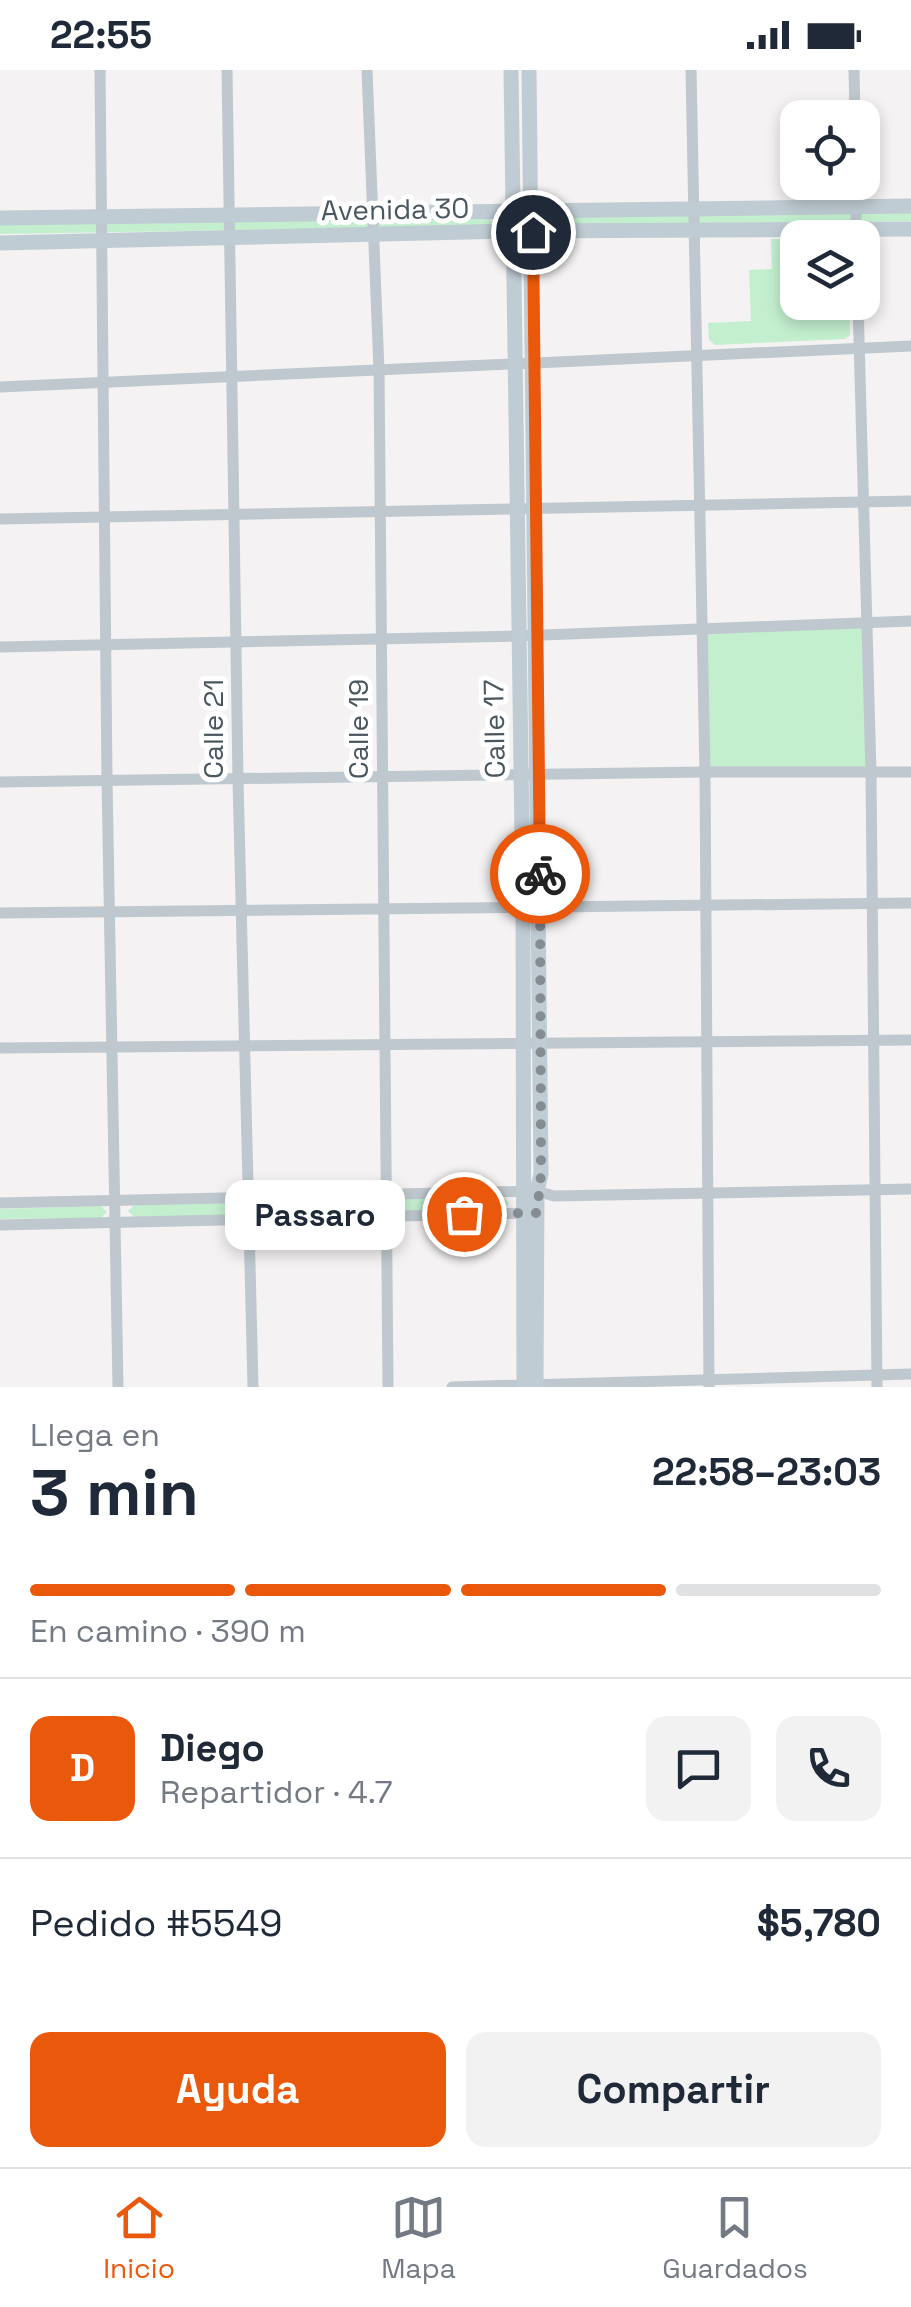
<!DOCTYPE html>
<html lang="es">
<head>
<meta charset="utf-8">
<style>
	:root { --surface:#fff; --page:#f2f2f3; --text:#1f2937; --muted:#747a83; --line:#e0e1e3; --accent:#ea580c }
	body { margin:0; font-family:"Space Grotesk",sans-serif; background:var(--page); color:var(--text); height:100vh; display:flex; flex-direction:column; font-size:38px; white-space:nowrap }
	* { box-sizing:border-box; margin:0 }
	p { font-size:32px; color:var(--muted) }
	.icon { flex:none; width:55px; height:55px; fill:none; stroke:currentColor; stroke-width:2; stroke-linecap:round; stroke-linejoin:round }
	.map { position:relative; height:1317px; overflow:hidden }
	.sheet { display:flex; flex-direction:column; background:var(--surface); flex:1 }
	.sheet>* { flex:none }
	.fabs { position:absolute; left:780px; top:30px; display:grid; gap:20px }
	.fabs a { display:grid; place-items:center; width:100px; height:100px; border-radius:20px; background:var(--surface); box-shadow:0 5px 15px #0003; font-size:50px }
	.pin { position:absolute; display:grid; place-items:center; width:85px; height:85px; color:#fff; margin:-42px; border:5px solid #fff; border-radius:50%; box-shadow:0 2px 10px #0007 }
	.courier { position:absolute; display:grid; place-items:center; width:100px; height:100px; margin:-50px; border:8px solid #ea580c; border-radius:50%; background:#fff; color:#222; box-shadow:0 2px 12px #0007 }
	.bubble { position:absolute; height:70px; border-radius:20px; background:var(--surface); box-shadow:0 5px 15px #0003; font-size:32px; font-weight:700; line-height:70px; text-align:center }
	.summary em { font-style:normal; font-weight:700 }
	.summary div { display:flex; flex-direction:column-reverse }
	.summary { display:flex; align-items:center; justify-content:space-between; height:170px; padding:0 30px }
	h1 { font-size:65px; font-weight:700; line-height:75px }
	.bar { display:grid; grid-template-columns:repeat(4,1fr); gap:15px 10px; align-content:center; height:120px; padding:0 30px }
	.bar i { height:12px; border-radius:8px; background:var(--line) }
	.bar .current { background:var(--accent) }
	.bar p { grid-column:span 4 }
	.line { display:flex; align-items:center; gap:25px; padding:0 30px; border-top:2px solid var(--line) }
	.line div { flex:1 }
	.round { display:grid; place-items:center; flex:none; width:105px; height:105px; border-radius:20px; background:var(--page) }
	.primary-button { display:flex; gap:20px; margin-top:auto; padding:20px 30px }
	.primary-button a { flex:1; height:115px; border-radius:20px; background:var(--accent); color:#fff; font-size:40px; font-weight:700; line-height:115px; text-align:center }
	.primary-button a+a { background:var(--page); color:var(--text) }
	.status { display:flex; justify-content:space-between; align-items:center; height:70px; padding:0 50px; background:var(--surface); direction:ltr }
	.status svg { height:28px; fill:currentColor }
	.menu { display:flex; justify-content:space-around; align-items:center; height:140px; border-top:2px solid var(--line); background:var(--surface); font-size:28px; color:var(--muted) }
	.menu a { display:grid; justify-items:center; gap:5px }
	.menu .current { color:var(--accent) }
	.map>svg:first-child { display:block }
	.green { fill:#c3efcf }
	.lines { fill:none; stroke-linecap:round; stroke-linejoin:round }
	.street { stroke:#bec8ce; stroke-width:11 }
	.secondary { stroke:#c0ccd4; stroke-width:15 }
	.done { stroke:#868d92; stroke-width:10; stroke-dasharray:0 18 }
	.route { stroke:#ea580c; stroke-width:12 }
	.labels { text-anchor:middle; dominant-baseline:central; stroke-width:10; stroke-linejoin:round; paint-order:stroke }
	.street-label { font-size:28px; fill:#4a575f; stroke:#fff }
</style>
</head>
<body>
<div class="status"><b>22:55</b><svg viewBox="0 0 49 12"><path d="M0 12V9h3v3zM5 12V6h3v6zM10 12V3h3v9zM15 12V0h3v12zM26 1h20v11H26zM47 4h2v5h-2z"/></svg></div>
<div class="map">
<svg width="911" height="1317" viewBox="0 0 911 1317">
	<rect width="100%" height="100%" fill="#f4f2f2"/>
	<!-- green -->
	<g class="green">
		<polygon points="911,137 911,151 539,158 539,144"/>
		<polygon points="490,147 491,156 0,164 0,154"/>
		<polygon points="771,169 797,169 798,232 849,233 850,265 845,269 715,275 709,270 708,253 751,251 749,200 772,199"/>
		<polygon points="866,552 871,703 705,702 701,557"/>
		<polygon points="503,1127 509,1133 503,1139 405,1141 399,1135 405,1129"/>
		<polygon points="370,1130 376,1136 370,1142 267,1144 262,1138 267,1132"/>
		<polygon points="233,1133 239,1139 233,1145 134,1147 128,1141 134,1135"/>
		<polygon points="101,1136 107,1142 101,1148 0,1149 0,1139"/>
	</g>
	<g class="lines">
		<!-- street -->
		<g class="street">
			<polyline points="100,0 107,710 118,1317"/>
			<polyline points="227,0 238,709 253,1317"/>
			<polyline points="367,0 379,300 388,1317"/>
			<polyline points="691,0 705,702 709,1317"/>
			<polyline points="854,0 855,48"/>
			<polyline points="856,112 856,168"/>
			<polyline points="858,232 871,703 877,1317"/>
			<polyline points="0,317 911,276"/>
			<polyline points="0,449 911,431"/>
			<polyline points="0,577 517,566 911,551"/>
			<polyline points="0,712 705,702 911,702"/>
			<polyline points="0,843 911,833"/>
			<polyline points="0,978 911,970"/>
			<polyline points="0,1133 537,1121 554,1126 911,1119"/>
			<polyline points="0,1155 531,1143"/>
			<polyline points="452,1317 911,1304"/>
		</g>
		<!-- secondary -->
		<g class="secondary">
			<polyline points="511,0 523,835 524,1317"/>
			<polyline points="529,0 541,1104 537,1121 536,1317"/>
			<polyline points="0,148 911,136"/>
			<polyline points="0,173 512,161 911,159"/>
		</g>
	</g>
	<g class="lines">
		<!-- done -->
		<polyline class="done" points="464,1144 537,1143 541,1104 540,804"/>
		<!-- route -->
		<polyline class="route" points="533,162 540,804"/>
	</g>
	<g class="labels">
		<!-- street labels -->
		<g class="street-label">
			<text transform="translate(395 139) rotate(-1)">Avenida 30</text>
			<text transform="translate(213 659) rotate(-90)">Calle 21</text>
			<text transform="translate(358 659) rotate(-90)">Calle 19</text>
			<text transform="translate(494 659) rotate(-91)">Calle 17</text>
		</g>
	</g>
</svg>
<div class="fabs">
<a><svg class="icon" aria-label="locate" viewBox="0 0 24 24"><circle cx="12" cy="12" r="6"/><path d="M12 2v4M12 18v4M2 12h4M18 12h4"/></svg></a>
<a><svg class="icon" aria-label="layers" viewBox="0 0 24 24"><path d="M12 4l9 5-9 5-9-5zM3 14l9 5 9-5"/></svg></a>
</div>
<div class="pin" style="left:464px;top:1144px;background:#ea580c"><svg class="icon" aria-label="bag" viewBox="0 0 24 24"><path d="M5 8h14l-1 12H6zM9 8a3 3 0 0 1 6 0"/></svg></div>
<div class="pin" style="left:533px;top:162px;background:#1f2937"><svg class="icon" aria-label="home" viewBox="0 0 24 24"><path d="M3 11l9-7 9 7M6 9v11h12V9"/></svg></div>
<div class="courier" style="left:540px;top:804px"><svg class="icon" aria-label="bike" viewBox="0 0 24 24"><circle cx="6" cy="16" r="4"/><circle cx="18" cy="16" r="4"/><path d="M6 16l4-8h5l3 8M10 8l3 8H6M13 5h3"/></svg></div>
<div class="bubble" style="left:225px;top:1110px;width:180px">Passaro</div>
</div>
<section class="sheet">
<div class="summary"><div><h1>3 min</h1><p>Llega en</p></div><em>22:58–23:03</em></div>
<div class="bar"><i class="current"></i><i class="current"></i><i class="current"></i><i></i><p>En camino · 390 m</p></div>
<div class="line" style="height:180px"><b class="round" style="background:var(--accent);color:#fff">D</b><div><b>Diego</b><p>Repartidor · 4.7</p></div><a class="round"><svg class="icon" aria-label="chat" viewBox="0 0 24 24"><path d="M4 5h16v11H9l-5 4z"/></svg></a><a class="round"><svg class="icon" aria-label="phone" viewBox="0 0 24 24"><path d="M5 4h4l2 5-3 2q2 4 5 5l2-3 5 2v4C11 20 4 13 5 4z"/></svg></a></div>
<div class="line" style="height:130px"><div>Pedido #5549</div><b>$5,780</b></div>
<div class="primary-button"><a>Ayuda</a><a>Compartir</a></div>
</section>
<nav class="menu">
<a class="current"><svg class="icon" aria-label="home" viewBox="0 0 24 24"><path d="M3 11l9-7 9 7M6 9v11h12V9"/></svg>Inicio</a>
<a><svg class="icon" aria-label="map" viewBox="0 0 24 24"><path d="M3 6l6-2 6 2 6-2v14l-6 2-6-2-6 2zM9 4v14M15 6v14"/></svg>Mapa</a>
<a><svg class="icon" aria-label="saved" viewBox="0 0 24 24"><path d="M7 4h10v16l-5-4-5 4z"/></svg>Guardados</a>
</nav>
</body>
</html>
